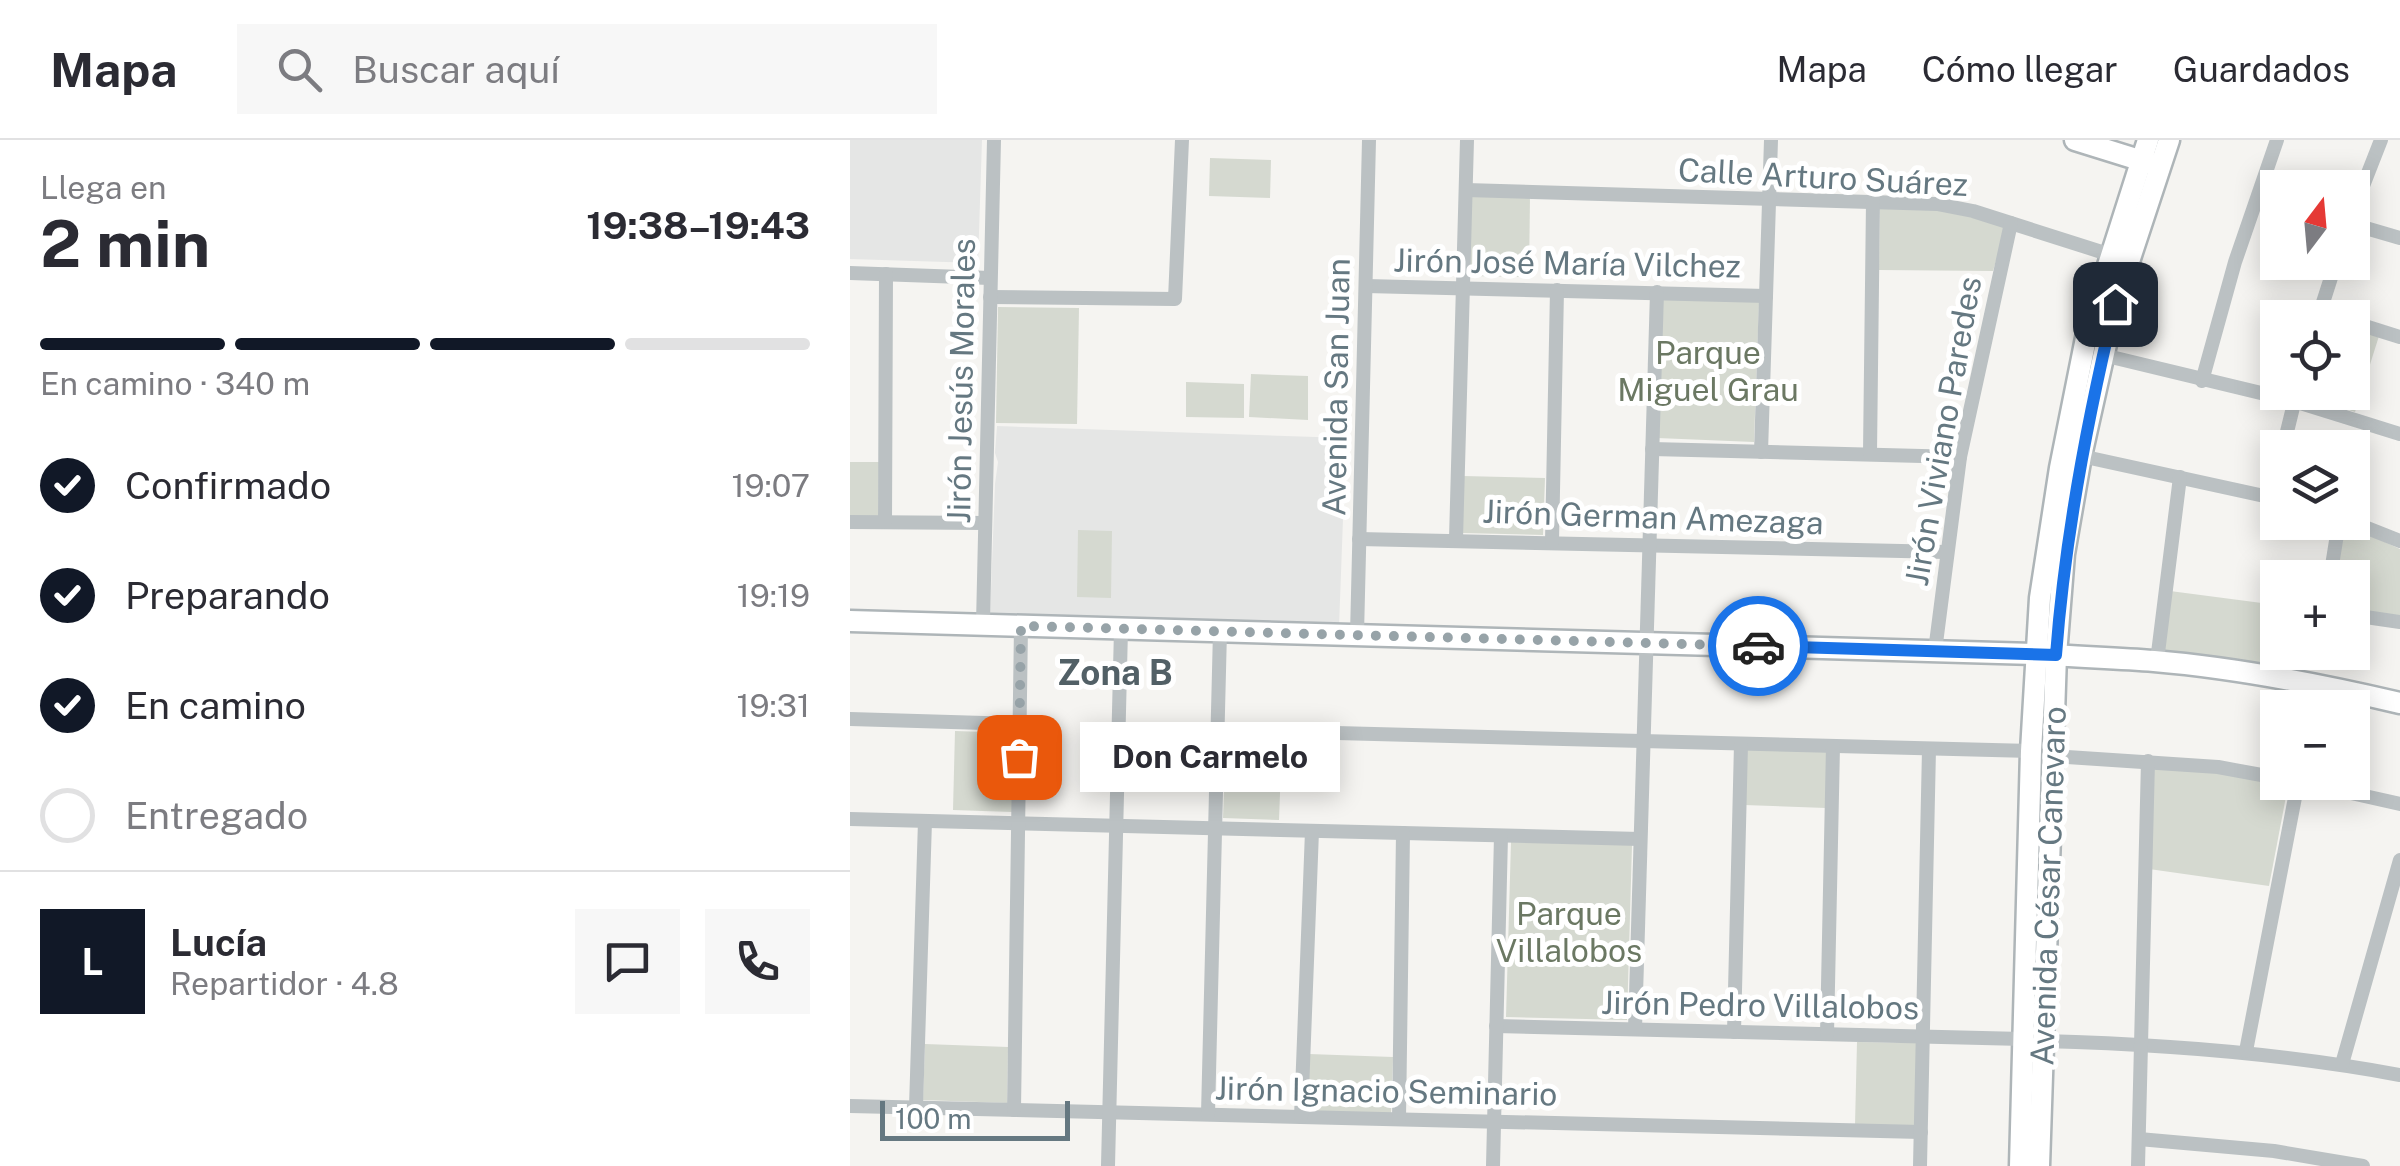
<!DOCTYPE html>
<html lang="es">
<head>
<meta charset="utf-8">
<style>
	:root { --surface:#fff; --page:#f7f7f7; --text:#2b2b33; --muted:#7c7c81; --line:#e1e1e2; --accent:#111827 }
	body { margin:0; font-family:"Public Sans",sans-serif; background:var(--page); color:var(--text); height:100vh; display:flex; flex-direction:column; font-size:38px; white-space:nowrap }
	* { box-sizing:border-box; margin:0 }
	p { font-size:32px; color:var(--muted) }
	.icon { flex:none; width:55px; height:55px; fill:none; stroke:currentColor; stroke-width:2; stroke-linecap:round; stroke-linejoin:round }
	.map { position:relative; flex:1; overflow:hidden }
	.details { display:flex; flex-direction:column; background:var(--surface); width:850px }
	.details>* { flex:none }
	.needle { width:65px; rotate:16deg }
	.buttons { position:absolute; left:1410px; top:30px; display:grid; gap:20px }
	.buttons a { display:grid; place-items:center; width:110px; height:110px; border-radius:0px; background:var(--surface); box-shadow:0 5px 25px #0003; font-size:50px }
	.scale { position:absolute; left:30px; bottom:25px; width:190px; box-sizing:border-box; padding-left:10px; border:5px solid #657881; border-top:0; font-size:28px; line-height:35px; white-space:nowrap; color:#657881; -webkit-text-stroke:8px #fff; paint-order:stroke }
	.pin { position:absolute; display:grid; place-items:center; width:85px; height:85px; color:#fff; margin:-42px; border-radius:20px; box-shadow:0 5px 15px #0006 }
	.courier { position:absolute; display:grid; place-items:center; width:100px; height:100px; margin:-50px; border:8px solid #1a73e8; border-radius:50%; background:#fff; color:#222; box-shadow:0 2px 12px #0007 }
	.bubble { position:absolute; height:70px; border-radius:0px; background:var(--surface); box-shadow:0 5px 25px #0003; font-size:32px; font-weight:700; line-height:70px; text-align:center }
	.summary em { font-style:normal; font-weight:700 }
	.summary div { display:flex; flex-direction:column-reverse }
	.summary { display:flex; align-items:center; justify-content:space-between; height:170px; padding:0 40px }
	h1 { font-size:65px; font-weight:700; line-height:75px }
	.bar { display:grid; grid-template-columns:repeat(4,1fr); gap:15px 10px; align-content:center; height:120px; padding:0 40px }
	.bar i { height:12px; border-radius:8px; background:var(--line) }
	.bar .selected { background:var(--accent) }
	.bar p { grid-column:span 4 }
	.line { display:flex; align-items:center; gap:25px; padding:0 40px; border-top:2px solid var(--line) }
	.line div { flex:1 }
	.round { display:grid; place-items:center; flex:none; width:105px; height:105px; border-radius:0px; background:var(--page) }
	ol { padding:0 40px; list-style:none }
	li { display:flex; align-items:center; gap:30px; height:110px }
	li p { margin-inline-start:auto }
	li .icon { padding:10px; border-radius:50%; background:var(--accent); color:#fff; stroke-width:4 }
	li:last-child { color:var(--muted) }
	li i { width:55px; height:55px; border:5px solid var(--line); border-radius:50% }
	header { display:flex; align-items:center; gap:60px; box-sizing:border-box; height:140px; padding:0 50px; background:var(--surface); border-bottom:2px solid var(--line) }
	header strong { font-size:48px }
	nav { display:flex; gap:55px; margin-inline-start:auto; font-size:35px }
	.search { width:700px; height:90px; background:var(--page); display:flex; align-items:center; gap:25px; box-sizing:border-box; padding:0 35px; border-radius:0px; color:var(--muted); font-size:38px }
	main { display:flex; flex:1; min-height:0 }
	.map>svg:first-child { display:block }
	.built { fill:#e5e6e5 }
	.green { fill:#d5d9d0 }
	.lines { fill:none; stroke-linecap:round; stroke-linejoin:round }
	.secondary-casing { stroke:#aeb5b8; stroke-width:25 }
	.street { stroke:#bbc1c3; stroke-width:14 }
	.secondary { stroke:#fff; stroke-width:20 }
	.done { stroke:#97a3a8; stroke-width:10; stroke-dasharray:0 18 }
	.route { stroke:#1a73e8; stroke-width:12 }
	.labels { text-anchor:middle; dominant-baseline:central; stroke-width:10; stroke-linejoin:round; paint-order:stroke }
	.street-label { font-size:32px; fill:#657881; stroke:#fff }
	.park-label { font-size:32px; fill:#6b7863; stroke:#fff }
	.neighbourhood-label { font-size:35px; font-weight:bold; fill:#526066; stroke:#fff }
</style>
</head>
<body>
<header>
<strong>Mapa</strong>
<div class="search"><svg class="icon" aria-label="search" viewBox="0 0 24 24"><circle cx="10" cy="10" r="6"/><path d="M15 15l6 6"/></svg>Buscar aquí</div>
<nav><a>Mapa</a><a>Cómo llegar</a><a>Guardados</a></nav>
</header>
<main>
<section class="details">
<div class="summary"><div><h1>2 min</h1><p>Llega en</p></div><em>19:38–19:43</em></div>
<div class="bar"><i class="selected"></i><i class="selected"></i><i class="selected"></i><i></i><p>En camino · 340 m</p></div>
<ol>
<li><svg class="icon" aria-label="check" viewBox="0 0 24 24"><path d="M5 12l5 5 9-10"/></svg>Confirmado<p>19:07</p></li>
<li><svg class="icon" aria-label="check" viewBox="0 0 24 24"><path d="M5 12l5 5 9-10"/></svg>Preparando<p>19:19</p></li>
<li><svg class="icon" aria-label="check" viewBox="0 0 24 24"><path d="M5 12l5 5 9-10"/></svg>En camino<p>19:31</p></li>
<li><i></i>Entregado</li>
</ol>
<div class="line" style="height:180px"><b class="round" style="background:var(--accent);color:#fff">L</b><div><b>Lucía</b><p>Repartidor · 4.8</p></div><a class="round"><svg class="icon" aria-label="chat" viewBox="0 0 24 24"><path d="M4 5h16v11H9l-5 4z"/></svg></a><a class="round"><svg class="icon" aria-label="phone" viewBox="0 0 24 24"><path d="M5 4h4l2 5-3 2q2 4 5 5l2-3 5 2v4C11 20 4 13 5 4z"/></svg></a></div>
</section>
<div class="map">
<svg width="1550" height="1026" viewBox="0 0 1550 1026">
	<rect width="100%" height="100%" fill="#f5f4f1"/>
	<!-- built -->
	<g class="built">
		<polygon points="0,0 132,0 128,123 0,119"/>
		<polygon points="147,286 496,298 489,487 140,477 145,344 148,322 145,313"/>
	</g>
	<!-- green -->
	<g class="green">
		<polygon points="360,18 421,20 420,58 359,56"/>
		<polygon points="620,55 680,56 679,137 619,136"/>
		<polygon points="1030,66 1085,67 1156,87 1143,131 1029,130"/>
		<polygon points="812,158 909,162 904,302 807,298"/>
		<polygon points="148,167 229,168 227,284 146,283"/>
		<polygon points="1503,187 1529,196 1505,272 1452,255 1453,253 1502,252"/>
		<polygon points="401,234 458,236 458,280 399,277"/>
		<polygon points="336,242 394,244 394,278 336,277"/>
		<polygon points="0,322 29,322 28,378 0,377"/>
		<polygon points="613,336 695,338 693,395 612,393"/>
		<polygon points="1498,385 1550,409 1550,476 1503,470 1502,438 1484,438 1495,386"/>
		<polygon points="228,390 262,391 261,458 227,457"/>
		<polygon points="1320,451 1427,465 1427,529 1312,514"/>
		<polygon points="105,591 164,593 162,672 103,670"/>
		<polygon points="376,599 432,601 429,680 373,678"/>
		<polygon points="896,609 978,611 976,668 894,665"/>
		<polygon points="1304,626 1372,632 1438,646 1419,746 1299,729"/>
		<polygon points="661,702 782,705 777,880 656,877"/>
		<polygon points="1007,902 1067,903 1065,986 1005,985"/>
		<polygon points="75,904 158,907 157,963 73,960"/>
		<polygon points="459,914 543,917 541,974 457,971"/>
	</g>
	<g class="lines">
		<!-- secondary casing -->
		<g class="secondary-casing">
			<g id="secondary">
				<polyline points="1225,0 1299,23"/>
				<path d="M 0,481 L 1187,514 C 1226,517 1265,518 1304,521 C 1387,528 1469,544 1550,563"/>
				<polyline points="1170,1026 1181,611 1190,458 1210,328 1238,188 1298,0"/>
				<polyline points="1189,1026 1206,515 1214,414 1231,316 1265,164 1319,0"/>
			</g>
		</g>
		<!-- street -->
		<g class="street">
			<polyline points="616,50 1087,64 1123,71 1261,115"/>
			<polyline points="1502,74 1531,0"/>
			<polyline points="1502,84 1550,98"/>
			<polyline points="0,133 140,138"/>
			<polyline points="516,146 916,156"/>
			<polyline points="140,157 325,159 332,0"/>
			<polyline points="1468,178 1486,122"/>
			<polyline points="1502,182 1550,197"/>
			<polyline points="1253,215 1444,261 1550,294"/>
			<polyline points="1352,241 1385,122 1427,0"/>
			<polyline points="1433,308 1446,255"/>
			<polyline points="802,309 1110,317"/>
			<polyline points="911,312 921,0"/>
			<polyline points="1020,313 1023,61"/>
			<polyline points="1231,316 1428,359"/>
			<polyline points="1422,358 1428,333"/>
			<polyline points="0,382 135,383"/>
			<polyline points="35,382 36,134"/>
			<polyline points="1502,382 1550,401"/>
			<polyline points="509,399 1096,412"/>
			<polyline points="606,399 617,0"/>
			<polyline points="702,402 707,150"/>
			<polyline points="1480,438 1489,382"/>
			<polyline points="1502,475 1550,482"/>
			<polyline points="133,484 144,0"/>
			<polyline points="507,495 519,0"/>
			<polyline points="1085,511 1110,317 1161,83"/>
			<polyline points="1307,521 1330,337"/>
			<polyline points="0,579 170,584"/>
			<polyline points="369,590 1181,611"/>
			<polyline points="1202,616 1368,627 1428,638"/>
			<polyline points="1452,642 1550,664"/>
			<polyline points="0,679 790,699"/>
			<polyline points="646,886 1173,899"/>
			<polyline points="785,889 807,152"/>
			<polyline points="884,892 891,604"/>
			<polyline points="977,894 983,606"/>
			<path d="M 1193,901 C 1313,904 1431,913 1550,935"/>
			<polyline points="1396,911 1448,642"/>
			<polyline points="1492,924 1550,720"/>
			<polyline points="0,966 1071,992"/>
			<polyline points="66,967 75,681"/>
			<polyline points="164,970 171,486"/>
			<polyline points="358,974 370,491"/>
			<polyline points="451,977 462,691"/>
			<polyline points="549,979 553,693"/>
			<polyline points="1289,999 1424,1011 1513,1026"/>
			<polyline points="258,1026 271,489"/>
			<polyline points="643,1026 651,696"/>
			<polyline points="1070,1026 1079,609"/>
			<polyline points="1288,1026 1298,621"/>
		</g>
		<!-- secondary -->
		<use href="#secondary" class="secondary"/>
	</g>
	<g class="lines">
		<!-- done -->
		<polyline class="done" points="169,617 171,486 908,506"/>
		<!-- route -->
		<path class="route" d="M 908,506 L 1206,515 C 1215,395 1237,280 1265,164"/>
	</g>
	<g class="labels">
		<!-- street labels -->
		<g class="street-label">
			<text transform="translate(973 37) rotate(3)">Calle Arturo Suárez</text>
			<text transform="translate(717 123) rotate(1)">Jirón José María Vilchez</text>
			<text transform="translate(111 241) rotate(-89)">Jirón Jesús Morales</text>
			<text transform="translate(486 247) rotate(-89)">Avenida San Juan</text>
			<text transform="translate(1093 291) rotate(-80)">Jirón Viviano Paredes</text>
			<text transform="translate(803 377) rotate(2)">Jirón German Amezaga</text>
			<text transform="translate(1198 746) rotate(-88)">Avenida César Canevaro</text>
			<text transform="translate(910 865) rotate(1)">Jirón Pedro Villalobos</text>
			<text transform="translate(536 951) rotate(1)">Jirón Ignacio Seminario</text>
		</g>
		<!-- park labels -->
		<g class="park-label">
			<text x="858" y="212">Parque<tspan x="858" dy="37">Miguel Grau</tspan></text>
			<text x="719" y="773">Parque<tspan x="719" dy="37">Villalobos</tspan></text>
		</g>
		<!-- neighbourhood labels -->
		<g class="neighbourhood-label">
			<text x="265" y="532">Zona B</text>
		</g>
	</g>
</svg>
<div class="buttons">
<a><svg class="needle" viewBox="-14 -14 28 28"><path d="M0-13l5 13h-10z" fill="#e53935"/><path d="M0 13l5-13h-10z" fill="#7c7c81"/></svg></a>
<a><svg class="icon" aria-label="locate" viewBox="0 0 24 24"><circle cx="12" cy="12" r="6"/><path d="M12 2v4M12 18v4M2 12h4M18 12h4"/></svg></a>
<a><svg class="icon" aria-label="layers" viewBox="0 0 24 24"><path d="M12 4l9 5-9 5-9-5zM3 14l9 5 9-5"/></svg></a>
<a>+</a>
<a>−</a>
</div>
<div class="scale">100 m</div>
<div class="pin" style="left:169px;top:617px;background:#ea580c"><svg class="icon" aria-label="bag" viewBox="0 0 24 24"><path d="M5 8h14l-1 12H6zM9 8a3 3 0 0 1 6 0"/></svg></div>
<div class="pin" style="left:1265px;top:164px;background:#1f2937"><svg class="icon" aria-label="home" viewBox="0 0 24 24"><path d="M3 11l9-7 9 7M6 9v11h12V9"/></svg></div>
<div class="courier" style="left:908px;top:506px"><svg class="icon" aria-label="car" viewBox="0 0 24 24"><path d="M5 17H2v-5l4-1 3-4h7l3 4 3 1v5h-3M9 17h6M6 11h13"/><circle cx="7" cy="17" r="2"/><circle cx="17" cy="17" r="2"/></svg></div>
<div class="bubble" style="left:230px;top:582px;width:260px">Don Carmelo</div>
</div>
</main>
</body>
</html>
